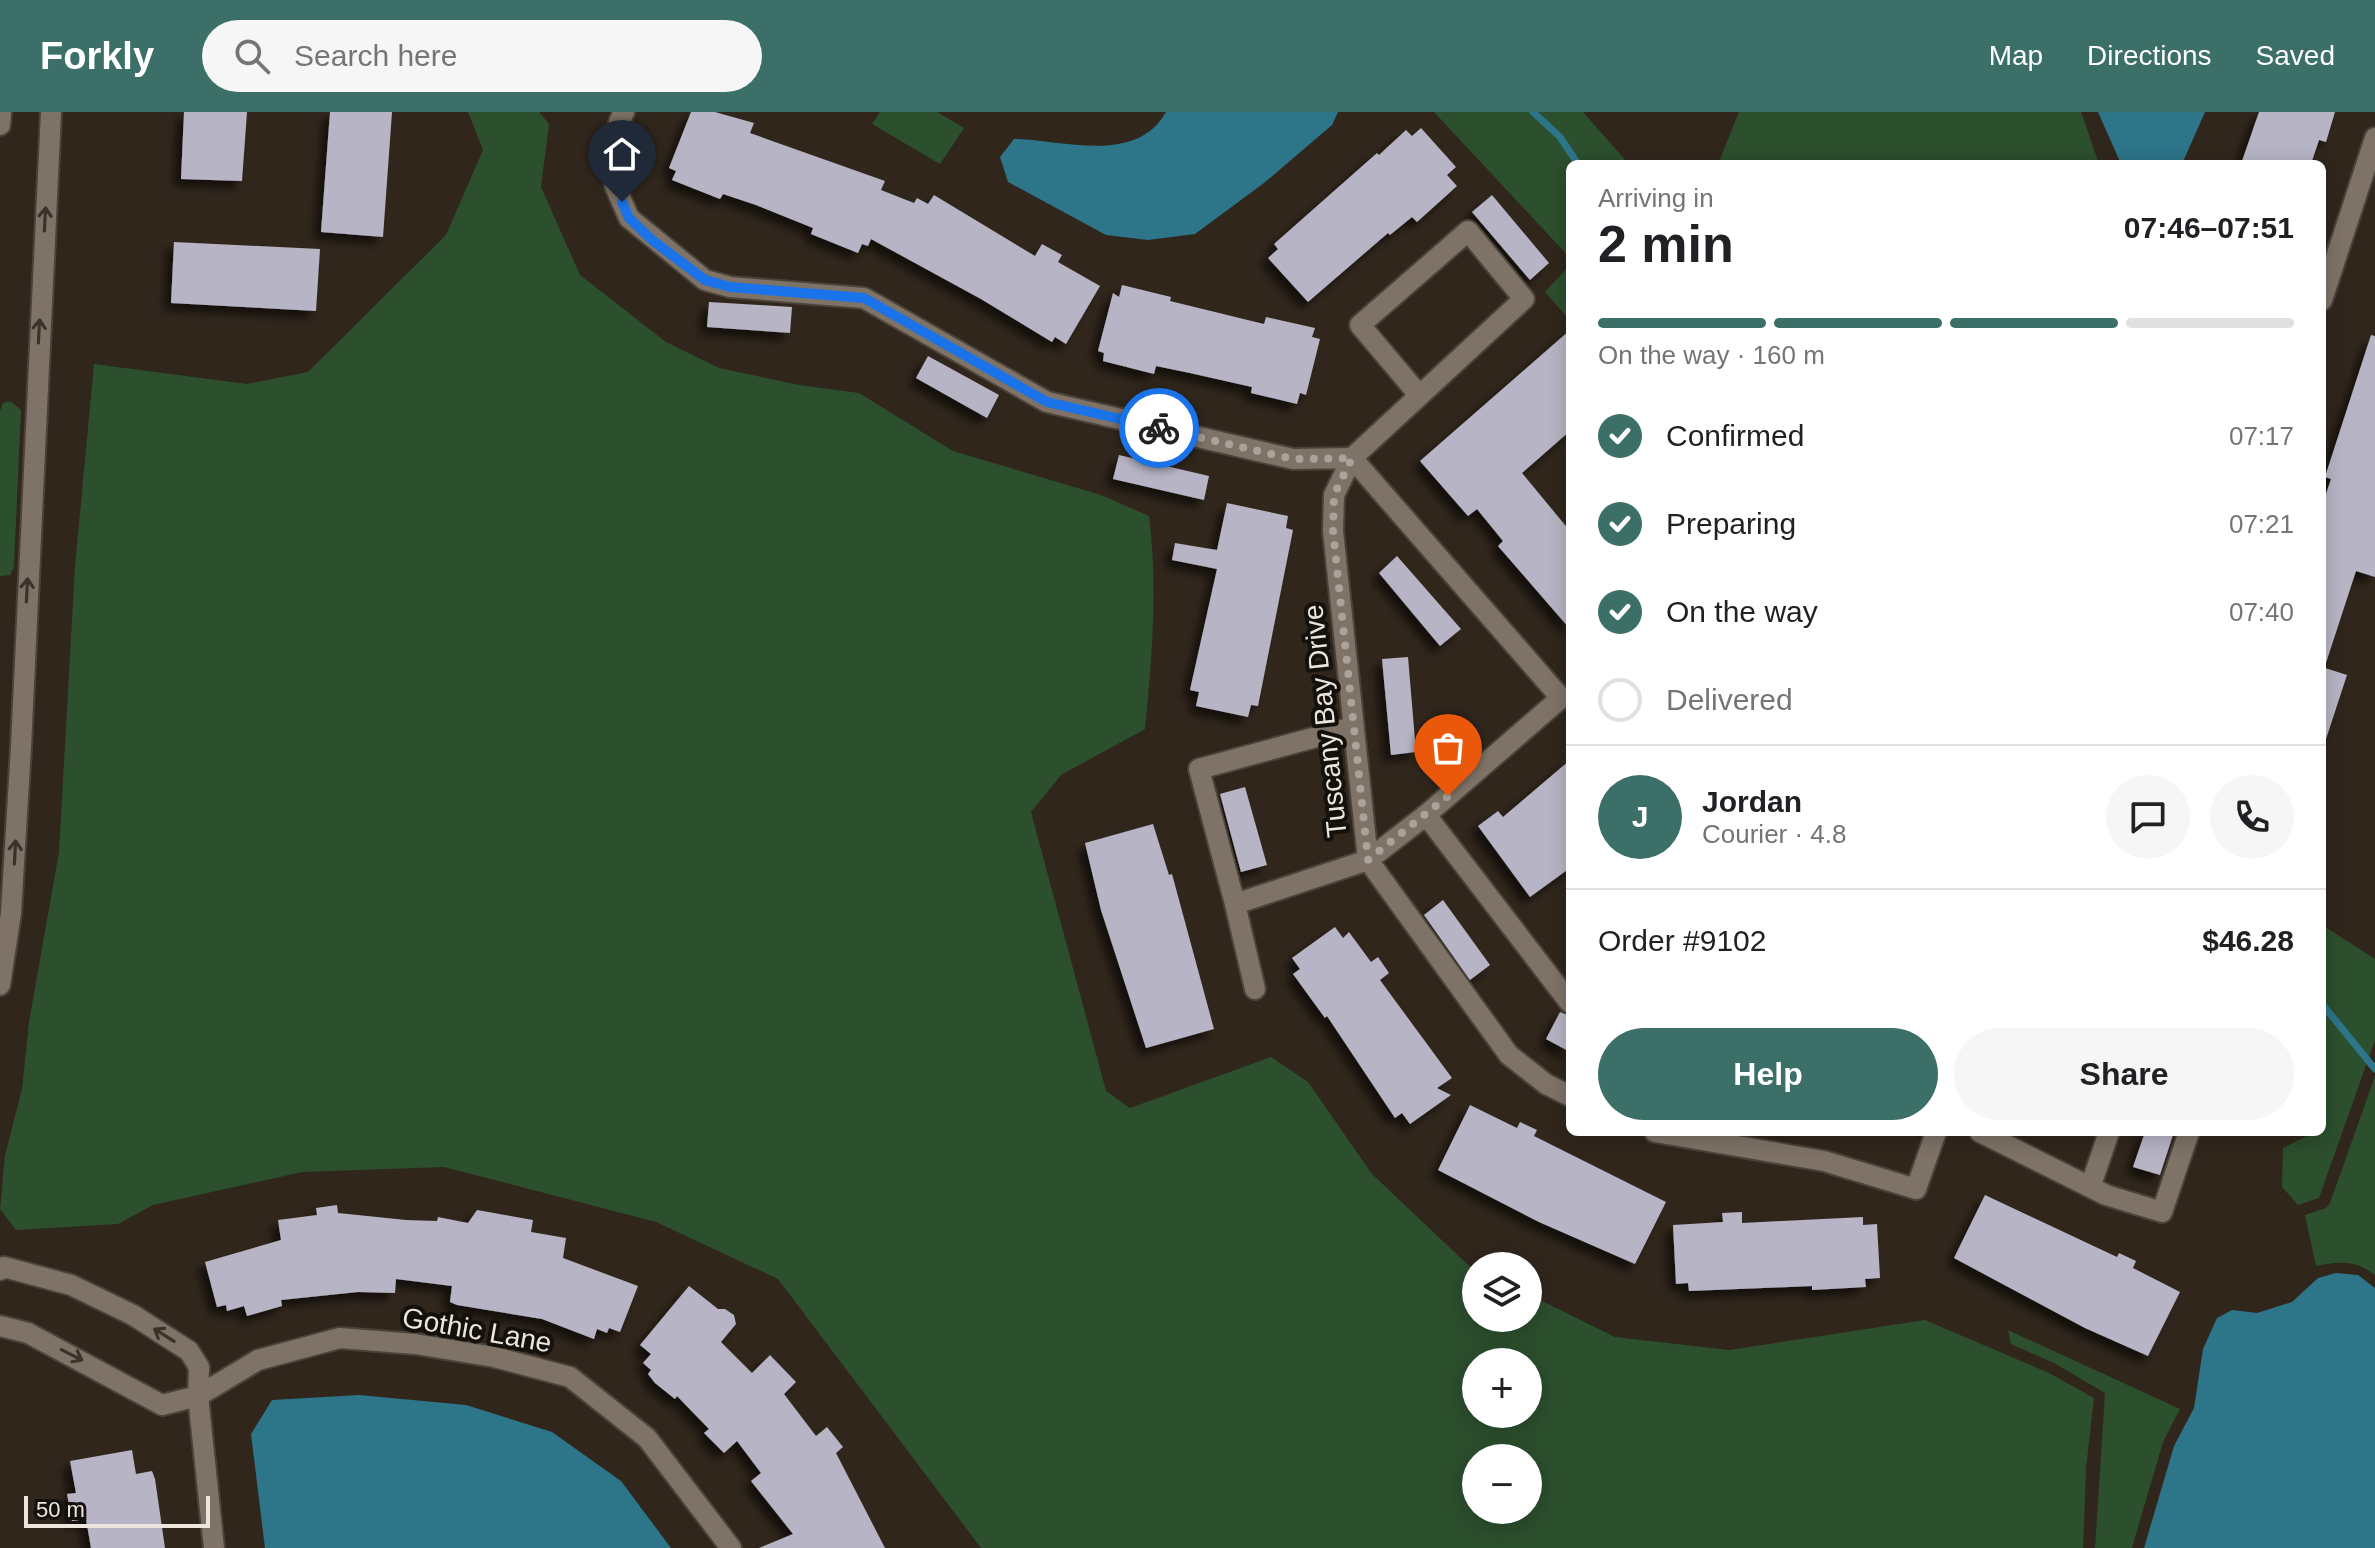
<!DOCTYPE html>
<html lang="en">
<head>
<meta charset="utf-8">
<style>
	:root { --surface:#fff; --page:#f6f6f6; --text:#202124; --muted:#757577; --line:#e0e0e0; --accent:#3b6f68 }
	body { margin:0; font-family:Helvetica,sans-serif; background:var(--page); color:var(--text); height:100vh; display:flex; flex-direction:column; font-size:30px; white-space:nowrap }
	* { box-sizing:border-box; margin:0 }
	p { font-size:26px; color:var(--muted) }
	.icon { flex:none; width:44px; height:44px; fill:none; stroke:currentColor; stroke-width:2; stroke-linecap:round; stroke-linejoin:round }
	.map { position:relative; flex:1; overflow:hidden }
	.side { position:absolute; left:1566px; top:48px; width:760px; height:976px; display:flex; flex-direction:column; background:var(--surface); border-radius:12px; box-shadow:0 4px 20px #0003 }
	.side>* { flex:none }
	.fabs { position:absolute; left:1462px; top:1140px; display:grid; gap:16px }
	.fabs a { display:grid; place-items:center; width:80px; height:80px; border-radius:50%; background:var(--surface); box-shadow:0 4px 20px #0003; font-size:40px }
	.scale { position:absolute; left:24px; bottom:20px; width:186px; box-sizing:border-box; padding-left:8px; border:4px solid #ede6df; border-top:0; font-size:22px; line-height:28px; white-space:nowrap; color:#ede6df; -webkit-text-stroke:6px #14100c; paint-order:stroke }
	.pin { position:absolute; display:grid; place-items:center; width:68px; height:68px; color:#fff; margin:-82px -34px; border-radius:50% 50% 50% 0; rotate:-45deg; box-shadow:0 0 8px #0007 }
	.pin .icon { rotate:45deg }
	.courier { position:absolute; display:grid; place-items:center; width:80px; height:80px; margin:-40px; border:6px solid #1a73e8; border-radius:50%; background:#fff; color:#222; box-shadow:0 2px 10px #0007 }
	.overview em { font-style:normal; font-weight:600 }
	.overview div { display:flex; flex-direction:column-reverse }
	.overview { display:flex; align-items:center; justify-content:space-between; height:136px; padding:0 32px }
	h1 { font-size:52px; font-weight:600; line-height:60px }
	.bar { display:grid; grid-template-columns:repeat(4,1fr); gap:12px 8px; align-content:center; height:96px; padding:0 32px }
	.bar i { height:10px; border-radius:6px; background:var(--line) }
	.bar .current { background:var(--accent) }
	.bar p { grid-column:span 4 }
	.line { display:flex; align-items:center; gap:20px; padding:0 32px; border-top:2px solid var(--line) }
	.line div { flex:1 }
	.round { display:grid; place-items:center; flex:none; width:84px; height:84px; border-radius:42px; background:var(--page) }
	ol { padding:0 32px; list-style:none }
	li { display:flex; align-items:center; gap:24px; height:88px }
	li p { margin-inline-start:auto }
	li .icon { padding:8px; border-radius:50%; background:var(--accent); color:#fff; stroke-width:4 }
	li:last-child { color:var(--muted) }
	li i { width:44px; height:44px; border:4px solid var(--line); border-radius:50% }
	.button { display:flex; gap:16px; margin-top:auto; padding:16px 32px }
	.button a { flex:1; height:92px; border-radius:48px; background:var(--accent); color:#fff; font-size:32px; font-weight:600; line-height:92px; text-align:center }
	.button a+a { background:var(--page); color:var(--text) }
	header { display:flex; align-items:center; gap:48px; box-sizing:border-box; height:112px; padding:0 40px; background:var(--accent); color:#fff }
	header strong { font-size:38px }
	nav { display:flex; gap:44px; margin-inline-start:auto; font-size:28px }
	.search { width:560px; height:72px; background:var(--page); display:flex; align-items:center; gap:20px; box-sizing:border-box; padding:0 28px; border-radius:44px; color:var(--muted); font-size:30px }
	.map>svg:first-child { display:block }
	.green { fill:#2c4f2d; fill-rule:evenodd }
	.water { fill:#2d7589 }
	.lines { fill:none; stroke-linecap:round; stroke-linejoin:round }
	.stream { stroke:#2d7589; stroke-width:7 }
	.building { fill:#b7b5c5; filter:url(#shadow) }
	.minor-casing { stroke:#4b433a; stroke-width:24 }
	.tertiary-casing { stroke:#4b433a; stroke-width:24 }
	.minor { stroke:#7f7367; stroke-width:20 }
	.tertiary { stroke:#7f7367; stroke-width:20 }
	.oneway { stroke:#39332c }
	.done { stroke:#aba39b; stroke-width:8; stroke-dasharray:0 14.4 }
	.route { stroke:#1a73e8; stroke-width:10 }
	.labels { text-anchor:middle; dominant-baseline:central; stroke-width:8; stroke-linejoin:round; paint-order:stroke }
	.street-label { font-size:28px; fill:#ede6df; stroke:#14100c }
</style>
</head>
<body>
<header>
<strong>Forkly</strong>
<div class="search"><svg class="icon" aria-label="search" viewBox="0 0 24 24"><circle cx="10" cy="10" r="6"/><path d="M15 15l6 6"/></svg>Search here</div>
<nav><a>Map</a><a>Directions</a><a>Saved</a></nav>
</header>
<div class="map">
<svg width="2375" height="1436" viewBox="0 0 2375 1436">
	<defs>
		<filter id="shadow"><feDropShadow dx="-7" dy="7" stdDeviation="4" flood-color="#0009"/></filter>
	</defs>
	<rect width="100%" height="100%" fill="#30261c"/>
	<!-- green -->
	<g class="green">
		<path d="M 468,0 L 539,0 L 549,12 L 541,75 L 580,163 L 666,230 L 719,256 L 799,273 L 859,281 L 953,339 L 1101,383 L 1149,404 C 1158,474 1152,547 1145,617 L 1061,663 L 1031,700 L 1106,979 L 1130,996 L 1271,945 L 1308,970 L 1372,1062 L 1467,1152 L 1476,1157 L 1476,1206 L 1528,1206 L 1528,1182 L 1615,1225 L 1729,1238 L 1925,1208 L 2049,1261 L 2094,1286 L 2086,1357 L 2083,1436 L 981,1436 L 778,1167 L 656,1110 L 444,1055 L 302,1060 L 153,1093 L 118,1112 L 16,1118 L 0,1097 L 5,1043 L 22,977 L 29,910 L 59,740 L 75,454 L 94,252 L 247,272 L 308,260 L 446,123 L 483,38 ZM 1528,1250 L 1528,1302 L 1476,1302 L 1476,1250 ZM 1528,1346 L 1528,1398 L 1476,1398 L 1476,1346 Z"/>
		<polygon points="880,0 937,0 964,16 940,52 872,12"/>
		<polygon points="1434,0 1583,0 1629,52 1570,52 1570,146"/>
		<polygon points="1739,0 2081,0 2099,52 1718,52"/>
		<polygon points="1570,153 1570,202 1567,205 1545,180"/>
		<polygon points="10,289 21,298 14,455 10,463 0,464 0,299 3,291"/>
		<polygon points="2322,813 2375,847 2375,928 2319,1086 2298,1093 2282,1075 2283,1036 2307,1024 2305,1020 2322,1020"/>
		<path d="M 2375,964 L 2375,1163 C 2356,1148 2339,1149 2316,1154 L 2305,1103 L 2326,1096 L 2330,1091 Z"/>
		<polygon points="2008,1218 2180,1297 2163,1330 2132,1436 2095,1436 2105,1281 2054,1251 2011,1232"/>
	</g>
	<!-- water -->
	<g class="water">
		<path d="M 1166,0 L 1338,0 L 1332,13 L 1264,71 L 1195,122 L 1148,128 L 1106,123 L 1008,70 L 1000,45 L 1014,27 C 1064,28 1136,53 1166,0 Z"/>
		<polygon points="2098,0 2205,0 2182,52 2121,52"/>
		<polygon points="2336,1161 2358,1163 2375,1176 2375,1436 2144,1436 2174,1334 2194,1296 2203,1237 2217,1206 2232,1198 2257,1201 2292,1190 2318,1166"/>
		<polygon points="359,1283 466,1293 552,1320 621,1369 671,1436 265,1436 251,1322 272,1288"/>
	</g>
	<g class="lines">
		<!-- stream -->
		<g class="stream">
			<polyline points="1533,0 1560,25 1578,52"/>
			<polyline points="2322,892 2375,957"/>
		</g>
	</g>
	<!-- building -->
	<g class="building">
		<polygon points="184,0 247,0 242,69 181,67"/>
		<polygon points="330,0 392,0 383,125 321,120"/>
		<polygon points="691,0 715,0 754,11 750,21 885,69 881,78 914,91 917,86 928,92 934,83 1035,144 1042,132 1062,143 1058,150 1100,174 1066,232 1055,225 1052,230 981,187 871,127 868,134 862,132 858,141 811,122 813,116 756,93 723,82 720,87 672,68 676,59 669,56"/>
		<polygon points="2259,0 2335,0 2326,30 2319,28 2311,52 2241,52"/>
		<polygon points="1421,16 1456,55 1447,63 1457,74 1417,110 1412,105 1390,123 1388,121 1308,190 1268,146 1278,137 1274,132 1377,41 1379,43 1406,18 1412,24"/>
		<polygon points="1492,83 1549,151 1530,168 1472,100"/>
		<polygon points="174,130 320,137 316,199 171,191"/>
		<polygon points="1122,173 1171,185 1170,189 1264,212 1266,205 1315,216 1312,225 1320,227 1306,283 1300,281 1297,292 1251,281 1252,275 1190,261 1156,254 1154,262 1103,249 1104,241 1098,239 1113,181 1119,185"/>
		<polygon points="709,190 792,195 790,221 707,215"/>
		<polygon points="1570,218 1570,319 1522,361 1570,419 1570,517 1498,434 1503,429 1477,397 1468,404 1420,349"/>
		<polygon points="2371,223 2375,224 2375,465 2356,459 2326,551 2322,550 2322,394 2331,367 2325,365"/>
		<polygon points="928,244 999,283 987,306 916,266"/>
		<polygon points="1119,343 1209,364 1204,388 1113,367"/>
		<polygon points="1227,391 1288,404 1286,416 1293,418 1258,594 1251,593 1248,605 1196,594 1199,580 1190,578 1217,457 1172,448 1175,431 1217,438"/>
		<polygon points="1397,444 1461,517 1440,534 1379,461"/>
		<polygon points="1408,545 1416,640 1391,643 1382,547"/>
		<polygon points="2322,555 2347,563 2326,627 2322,626"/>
		<polygon points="1570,648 1570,756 1530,785 1478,714 1498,699 1503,705"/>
		<polygon points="1245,675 1267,753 1241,760 1220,682"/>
		<polygon points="1153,712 1169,763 1172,762 1214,917 1146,936 1101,798 1085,731"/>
		<polygon points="1443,788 1490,853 1470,868 1424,803"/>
		<polygon points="1335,815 1343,826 1349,820 1371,850 1378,845 1389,861 1380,868 1452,966 1437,976 1451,983 1410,1012 1402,1001 1395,1006 1327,904 1325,906 1293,862 1300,857 1292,846"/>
		<polygon points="1560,900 1570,904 1570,940 1546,927"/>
		<polygon points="1470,993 1517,1016 1520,1010 1537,1018 1534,1024 1666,1090 1635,1152 1539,1110 1438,1058"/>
		<polygon points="2145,1020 2174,1020 2160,1063 2133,1055"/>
		<polygon points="1985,1083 2117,1145 2119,1141 2136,1149 2133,1156 2180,1180 2148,1244 2085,1216 1954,1146"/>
		<polygon points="337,1093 338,1101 406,1108 437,1109 438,1105 468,1111 477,1098 533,1108 531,1120 566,1126 563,1146 638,1174 620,1220 609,1216 607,1221 597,1217 594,1227 542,1207 457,1193 450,1190 452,1174 396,1167 395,1181 358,1180 281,1188 282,1194 247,1204 244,1194 227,1199 226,1193 217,1195 205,1150 281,1128 278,1108 317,1103 316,1096"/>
		<polygon points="1742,1100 1742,1111 1863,1105 1863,1113 1877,1112 1880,1166 1865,1167 1866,1175 1812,1178 1812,1174 1689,1179 1688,1171 1676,1172 1673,1113 1723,1110 1722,1101"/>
		<polygon points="689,1174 718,1197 725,1197 734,1203 736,1212 721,1230 752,1261 770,1243 796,1270 784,1282 816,1324 827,1315 843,1335 836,1341 885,1436 759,1436 793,1422 751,1369 761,1361 737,1329 724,1341 704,1321 709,1317 677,1284 675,1287 655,1271 648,1262 651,1258 643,1251 651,1242 640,1233"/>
		<polygon points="132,1338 136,1362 152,1359 155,1367 165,1436 91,1436 86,1407 72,1409 67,1382 76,1381 70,1349"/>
	</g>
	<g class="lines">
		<!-- minor casing -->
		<g class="minor-casing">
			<g id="minor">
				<polyline points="624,0 619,10 613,42 615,74 629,106 705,168 730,175 864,186 1047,290 1293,347 1352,346 1334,383 1333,419 1368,748 1509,943 1546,972 1570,984"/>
				<polyline points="2322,188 2375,26"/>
				<polyline points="1419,283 1360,213 1468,119 1524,187 1352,346 1561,586 1426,703 1570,891"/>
				<polyline points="1353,615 1199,657 1235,792 1368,748 1426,703"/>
				<polyline points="1235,792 1255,877"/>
				<polyline points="1655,1020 1824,1049 1916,1077 1936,1020"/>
				<polyline points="1980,1020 2106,1083 2162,1100 2189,1020"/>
				<polyline points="2091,1073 2109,1020"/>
				<polyline points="0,1158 4,1155 71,1173 133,1203 189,1239 199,1255 198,1284 214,1436"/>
				<polyline points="0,1214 28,1221 162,1293 198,1284 258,1248 340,1226 415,1232 494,1245 570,1265 647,1326 731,1436"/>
			</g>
		</g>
		<!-- tertiary casing -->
		<g class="tertiary-casing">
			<g id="tertiary">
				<polyline points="0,13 1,0"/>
				<polyline points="0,873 11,801 21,635 51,0"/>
			</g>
		</g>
		<!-- minor -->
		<use href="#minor" class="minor"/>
		<!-- tertiary -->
		<use href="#tertiary" class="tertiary"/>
	</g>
	<!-- one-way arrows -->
	<defs><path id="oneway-shaft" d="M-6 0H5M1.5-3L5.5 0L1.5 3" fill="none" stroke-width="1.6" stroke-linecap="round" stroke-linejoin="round" transform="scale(2)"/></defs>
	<g class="oneway">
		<use href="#oneway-shaft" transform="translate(45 107) rotate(-87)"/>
		<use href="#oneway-shaft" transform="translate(39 219) rotate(-87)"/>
		<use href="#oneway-shaft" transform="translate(27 478) rotate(-87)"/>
		<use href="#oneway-shaft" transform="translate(15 740) rotate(-87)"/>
		<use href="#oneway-shaft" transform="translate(164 1223) rotate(-148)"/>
		<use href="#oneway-shaft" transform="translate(72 1243) rotate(27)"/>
	</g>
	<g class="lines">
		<!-- done -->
		<polyline class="done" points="1159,316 1293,347 1352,346 1334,383 1333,419 1368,748 1448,684"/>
		<!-- route -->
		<polyline class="route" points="622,90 629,106 652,128 705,168 730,175 864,186 1047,290 1159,316"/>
	</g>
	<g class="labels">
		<!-- street labels -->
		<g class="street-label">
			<text transform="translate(1325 609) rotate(-96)">Tuscany Bay Drive</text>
			<text transform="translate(477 1218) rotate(10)">Gothic Lane</text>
		</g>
	</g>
</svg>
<div class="fabs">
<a><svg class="icon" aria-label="layers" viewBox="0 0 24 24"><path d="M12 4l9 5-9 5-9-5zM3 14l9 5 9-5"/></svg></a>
<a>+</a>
<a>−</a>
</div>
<div class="scale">50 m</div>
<div class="pin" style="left:1448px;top:684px;background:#ea580c"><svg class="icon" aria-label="bag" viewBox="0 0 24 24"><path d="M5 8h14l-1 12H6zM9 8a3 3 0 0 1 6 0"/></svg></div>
<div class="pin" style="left:622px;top:90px;background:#1f2937"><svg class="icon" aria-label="home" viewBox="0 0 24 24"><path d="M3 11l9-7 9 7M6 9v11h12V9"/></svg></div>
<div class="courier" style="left:1159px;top:316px"><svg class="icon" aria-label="bike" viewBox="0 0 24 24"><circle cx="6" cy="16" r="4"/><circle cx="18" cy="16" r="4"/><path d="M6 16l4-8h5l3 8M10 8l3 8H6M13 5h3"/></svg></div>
<section class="side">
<div class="overview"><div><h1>2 min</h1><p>Arriving in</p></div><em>07:46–07:51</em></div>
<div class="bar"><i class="current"></i><i class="current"></i><i class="current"></i><i></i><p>On the way · 160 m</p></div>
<ol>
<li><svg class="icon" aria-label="check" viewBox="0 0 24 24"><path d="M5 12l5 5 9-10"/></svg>Confirmed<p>07:17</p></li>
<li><svg class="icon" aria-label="check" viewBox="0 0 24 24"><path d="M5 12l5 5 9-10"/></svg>Preparing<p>07:21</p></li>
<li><svg class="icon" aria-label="check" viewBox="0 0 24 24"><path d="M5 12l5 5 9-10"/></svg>On the way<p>07:40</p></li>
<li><i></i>Delivered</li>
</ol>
<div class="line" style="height:144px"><b class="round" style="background:var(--accent);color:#fff">J</b><div><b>Jordan</b><p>Courier · 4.8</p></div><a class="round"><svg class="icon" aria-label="chat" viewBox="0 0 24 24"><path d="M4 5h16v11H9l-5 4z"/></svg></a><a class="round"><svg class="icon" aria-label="phone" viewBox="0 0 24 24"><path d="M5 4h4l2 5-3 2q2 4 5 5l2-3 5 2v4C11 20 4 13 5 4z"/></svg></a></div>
<div class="line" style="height:104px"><div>Order #9102</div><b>$46.28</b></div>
<div class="button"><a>Help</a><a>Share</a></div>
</section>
</div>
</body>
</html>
